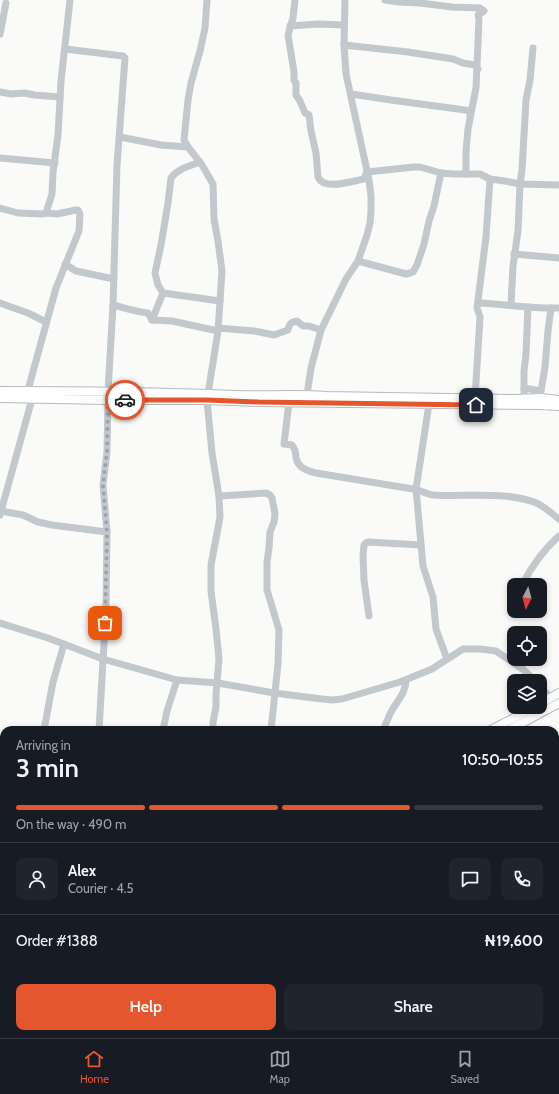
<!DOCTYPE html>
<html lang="en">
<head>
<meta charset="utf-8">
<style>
	:root { --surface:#171b24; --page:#20242c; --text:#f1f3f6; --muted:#9ea1a6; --line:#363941; --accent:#e4572e }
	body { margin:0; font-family:Cabin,sans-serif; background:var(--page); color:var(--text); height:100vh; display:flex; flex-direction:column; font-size:15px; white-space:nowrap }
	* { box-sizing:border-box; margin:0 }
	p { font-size:13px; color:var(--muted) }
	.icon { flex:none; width:22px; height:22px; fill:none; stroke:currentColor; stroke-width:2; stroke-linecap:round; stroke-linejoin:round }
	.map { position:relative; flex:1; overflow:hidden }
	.panel { position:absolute; left:0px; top:726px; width:559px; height:312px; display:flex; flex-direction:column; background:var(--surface); border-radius:12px 12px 0 0; box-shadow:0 2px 6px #0003 }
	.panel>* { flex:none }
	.needle { width:26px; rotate:186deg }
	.controls { position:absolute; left:507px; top:578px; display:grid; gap:8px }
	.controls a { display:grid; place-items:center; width:40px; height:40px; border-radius:8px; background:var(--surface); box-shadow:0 2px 6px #0003; font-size:20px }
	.pin { position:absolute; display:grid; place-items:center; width:34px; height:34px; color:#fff; margin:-17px; border-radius:8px; box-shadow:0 2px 6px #0006 }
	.courier { position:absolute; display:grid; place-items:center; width:40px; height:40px; margin:-20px; border:3px solid #e4572e; border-radius:50%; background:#fff; color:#222; box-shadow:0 1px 5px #0007 }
	.overview em { font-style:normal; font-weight:600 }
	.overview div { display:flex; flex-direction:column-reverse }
	.overview { display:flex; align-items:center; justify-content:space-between; height:68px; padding:0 16px }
	h1 { font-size:26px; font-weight:600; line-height:30px }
	.bar { display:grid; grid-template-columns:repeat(4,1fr); gap:6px 4px; align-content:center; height:48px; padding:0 16px }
	.bar i { height:5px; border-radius:3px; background:var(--line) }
	.bar .active { background:var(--accent) }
	.bar p { grid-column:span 4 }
	.line { display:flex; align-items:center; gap:10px; padding:0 16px; border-top:1px solid var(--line) }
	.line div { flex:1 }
	.round { display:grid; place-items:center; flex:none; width:42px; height:42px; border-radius:8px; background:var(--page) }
	.primary-button { display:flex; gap:8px; margin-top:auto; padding:8px 16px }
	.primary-button a { flex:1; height:46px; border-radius:8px; background:var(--accent); color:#fff; font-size:16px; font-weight:600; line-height:46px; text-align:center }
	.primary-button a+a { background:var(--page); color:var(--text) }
	.dock { display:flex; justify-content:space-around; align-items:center; height:56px; border-top:1px solid var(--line); background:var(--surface); font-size:11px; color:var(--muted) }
	.dock a { display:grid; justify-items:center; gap:2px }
	.dock .active { color:var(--accent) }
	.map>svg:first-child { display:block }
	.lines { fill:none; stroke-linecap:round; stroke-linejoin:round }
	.major-casing { stroke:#b5babe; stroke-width:10 }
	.minor { stroke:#c3c8cc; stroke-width:7 }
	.major { stroke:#fff; stroke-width:8 }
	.done { stroke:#99a4ac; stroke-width:4; stroke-dasharray:0 7.2 }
	.route { stroke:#e4572e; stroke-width:5 }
</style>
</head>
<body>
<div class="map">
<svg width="559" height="1038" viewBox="0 0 559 1038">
	<rect width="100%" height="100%" fill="#fafaf8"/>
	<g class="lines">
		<!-- major casing -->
		<g class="major-casing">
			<g id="major">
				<path d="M 0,391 C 78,391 157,392 235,395 C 265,396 296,394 326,396 L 515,399 L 541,398 L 559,400"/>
				<polyline points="0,398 108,400 207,400 258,402 538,405 559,406"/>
				<polyline points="540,704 559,693"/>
				<polyline points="491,730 535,707"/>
				<polyline points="509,730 559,703"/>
				<polyline points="256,1038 258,1034"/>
				<polyline points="263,1038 265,1034"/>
			</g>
		</g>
		<!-- minor -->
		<g class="minor">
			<polyline points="207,0 205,28 200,51 191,83 188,100 184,140 188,147 202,165 213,184 214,219 218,241 222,271 218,331 207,400 212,453 219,496 220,517 211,565 211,591 216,629 219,659 216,694 216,707 213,722 213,730"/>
			<path d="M 295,0 L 293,18 L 288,35 L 294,72 L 294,80 L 296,83 L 296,95 L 300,101 L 305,113 L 309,115 L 311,131 L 316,153 L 318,177 C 324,191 352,181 364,179 L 367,172 L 414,167 L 420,167 L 441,173 L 454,174 L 480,174 L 490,179 L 505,181 L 520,184 L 559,185"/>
			<polyline points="385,0 399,2 420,3 452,7 480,8 484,11 478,15 479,19 476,88 468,129 466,151 466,174"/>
			<polyline points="290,26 318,24 344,25"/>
			<polyline points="0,34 6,3"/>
			<polyline points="344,45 408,52 453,59 463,63 475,65 478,69"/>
			<polyline points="65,49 123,56 125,58 117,165 113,305 108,391 108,400 107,452 103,485 107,532 106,609 99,730"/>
			<polyline points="0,92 11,94 25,93 34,95 60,97"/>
			<polyline points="351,94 391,100 465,110 471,111 470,116"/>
			<polyline points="120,137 161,145 188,147"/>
			<polyline points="0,158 55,163"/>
			<polyline points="0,208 18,213 43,214 46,213 57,214 76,210 78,210 80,214 79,231 56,288 28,390"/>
			<polyline points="46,213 52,194 53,172 58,135 61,81 70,0"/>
			<polyline points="514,254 559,258"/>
			<polyline points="358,261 406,274 410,273 413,272 417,265 424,244 429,221 434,206 441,173"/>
			<polyline points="65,264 76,271 114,279"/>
			<polyline points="163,293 220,301"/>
			<polyline points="0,303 28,313 46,322"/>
			<path d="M 478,303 C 505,304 532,309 559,308"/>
			<path d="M 113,305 C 125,308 136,312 148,313 L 152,320 L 172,321 L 218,331"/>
			<polyline points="511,305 513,266 518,231 520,184 522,170 526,100 530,80 533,48"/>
			<path d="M 152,320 L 163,293 L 158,285 L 155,273 L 161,245 L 168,203 L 171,178 C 177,169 190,166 200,162"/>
			<path d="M 218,328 L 254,331 L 274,335 L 288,330 C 289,324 291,322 297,321 L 303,326 L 309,326 L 321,330"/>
			<polyline points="524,388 541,391 545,367 548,331 551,308"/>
			<polyline points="524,393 524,371 526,354 528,307"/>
			<polyline points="307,395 311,368 321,330 346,279 358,261 367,235 370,223 371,212 371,196 369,180 346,74 344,45 345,0"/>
			<polyline points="475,398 480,317 477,308 486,237 490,179"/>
			<path d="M 289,402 L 284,444 L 292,445 C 298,453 294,453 297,461 C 300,469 309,471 316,473 C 348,478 381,484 413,489 C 420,490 426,494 433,495 C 465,497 503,491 534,502 C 543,505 551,513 559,519"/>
			<polyline points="429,404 416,489 423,566 433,597 436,629 447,659"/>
			<polyline points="219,496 266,493 270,495 272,498 275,514 274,522 270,532 269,548 267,562 267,590 279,630 278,664 271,730"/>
			<polyline points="1,511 23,515 38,522 52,525 107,532"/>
			<polyline points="0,515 32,399"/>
			<path d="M 522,585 C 532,566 543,550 559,536"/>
			<polyline points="369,616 364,580 363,556 364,545 366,543 368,542 421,545"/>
			<polyline points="0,623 48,638 103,659 177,680 218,683 274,693 322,699 332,700 342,699 400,682 432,669 463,649 480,649 496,651 524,670 535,681"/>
			<polyline points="540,686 551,698"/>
			<polyline points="44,730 53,682 64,644"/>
			<polyline points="163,730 167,711 177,680"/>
			<path d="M 383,730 C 386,724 388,718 391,712 C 397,701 406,693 406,680"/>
			<polyline points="555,815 559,816"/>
			<polyline points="0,822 4,822"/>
			<polyline points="555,885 559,883"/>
			<polyline points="0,891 4,874"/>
			<polyline points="0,1020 4,1021"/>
			<polyline points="44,1034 56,1038"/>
			<polyline points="407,1034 408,1038"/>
			<polyline points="496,1034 496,1038"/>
			<polyline points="512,1034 523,1038"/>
			<polyline points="544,1034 547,1038"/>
			<polyline points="11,1038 12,1034"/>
			<polyline points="325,1038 325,1034"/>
			<polyline points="453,1038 466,1034"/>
			<polyline points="552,1038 559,1033"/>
		</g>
		<!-- major -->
		<use href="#major" class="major"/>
	</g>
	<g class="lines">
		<!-- done -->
		<polyline class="done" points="105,623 107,532 103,485 107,452 108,400 125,400"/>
		<!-- route -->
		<polyline class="route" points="125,400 207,400 258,402 476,405"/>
	</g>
</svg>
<div class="controls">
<a><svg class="needle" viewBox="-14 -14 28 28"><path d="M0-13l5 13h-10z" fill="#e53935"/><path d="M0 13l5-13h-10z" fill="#9ea1a6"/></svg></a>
<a><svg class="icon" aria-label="locate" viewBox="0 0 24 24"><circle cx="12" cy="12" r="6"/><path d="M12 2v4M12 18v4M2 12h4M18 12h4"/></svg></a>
<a><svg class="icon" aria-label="layers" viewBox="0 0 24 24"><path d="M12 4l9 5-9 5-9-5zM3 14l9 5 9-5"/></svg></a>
</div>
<div class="pin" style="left:105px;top:623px;background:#ea580c"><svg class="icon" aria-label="bag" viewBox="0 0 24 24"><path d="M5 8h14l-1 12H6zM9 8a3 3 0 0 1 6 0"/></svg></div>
<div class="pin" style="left:476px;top:405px;background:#1f2937"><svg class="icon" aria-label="home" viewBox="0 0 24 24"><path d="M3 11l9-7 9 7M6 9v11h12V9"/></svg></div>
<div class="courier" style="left:125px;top:400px"><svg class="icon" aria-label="car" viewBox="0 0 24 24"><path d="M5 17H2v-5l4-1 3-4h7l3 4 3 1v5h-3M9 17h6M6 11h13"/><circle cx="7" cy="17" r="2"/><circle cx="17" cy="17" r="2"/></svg></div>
<section class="panel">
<div class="overview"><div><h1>3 min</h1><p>Arriving in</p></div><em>10:50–10:55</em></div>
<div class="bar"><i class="active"></i><i class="active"></i><i class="active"></i><i></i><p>On the way · 490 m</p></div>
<div class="line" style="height:72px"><a class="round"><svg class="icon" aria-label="person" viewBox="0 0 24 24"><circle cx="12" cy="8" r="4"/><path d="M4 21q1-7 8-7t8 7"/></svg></a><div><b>Alex</b><p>Courier · 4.5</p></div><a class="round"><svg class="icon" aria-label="chat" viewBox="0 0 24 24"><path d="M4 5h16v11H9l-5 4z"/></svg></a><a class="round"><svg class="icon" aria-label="phone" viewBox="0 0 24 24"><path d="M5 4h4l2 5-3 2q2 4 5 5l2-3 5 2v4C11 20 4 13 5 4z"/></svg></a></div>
<div class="line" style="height:52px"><div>Order #1388</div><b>₦19,600</b></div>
<div class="primary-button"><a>Help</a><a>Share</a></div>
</section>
</div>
<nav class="dock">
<a class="active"><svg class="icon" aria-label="home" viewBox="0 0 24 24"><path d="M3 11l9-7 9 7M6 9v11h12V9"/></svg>Home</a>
<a><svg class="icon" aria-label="map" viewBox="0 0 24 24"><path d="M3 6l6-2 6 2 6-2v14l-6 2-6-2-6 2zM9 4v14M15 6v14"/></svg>Map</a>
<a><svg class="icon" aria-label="saved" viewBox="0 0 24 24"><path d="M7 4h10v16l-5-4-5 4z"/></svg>Saved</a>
</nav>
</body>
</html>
